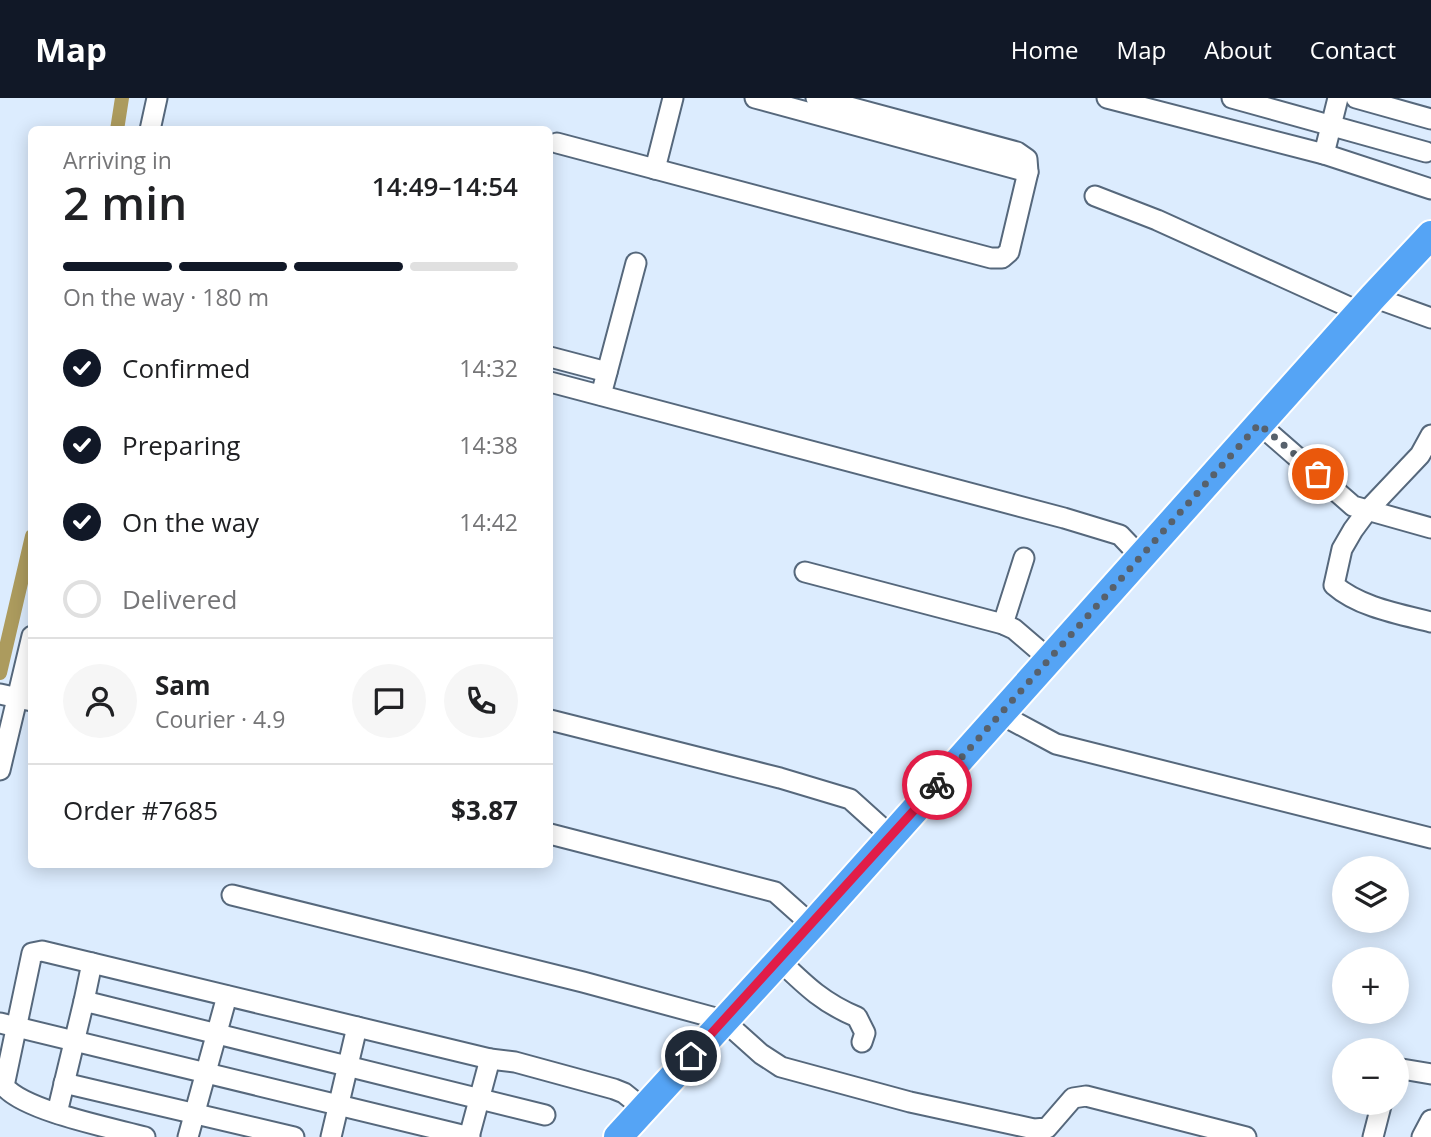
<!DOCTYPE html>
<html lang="en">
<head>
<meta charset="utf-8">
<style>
	:root { --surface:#fff; --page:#f6f6f6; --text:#202124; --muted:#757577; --line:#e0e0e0; --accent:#111827 }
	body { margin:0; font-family:"Open Sans",sans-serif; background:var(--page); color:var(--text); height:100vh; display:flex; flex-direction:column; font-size:26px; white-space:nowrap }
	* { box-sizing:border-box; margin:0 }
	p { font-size:23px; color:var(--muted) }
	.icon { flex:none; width:38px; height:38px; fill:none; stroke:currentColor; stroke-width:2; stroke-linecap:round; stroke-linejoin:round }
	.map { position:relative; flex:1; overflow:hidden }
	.side { position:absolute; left:28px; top:28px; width:525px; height:742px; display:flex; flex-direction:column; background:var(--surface); border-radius:10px; box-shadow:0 4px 18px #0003 }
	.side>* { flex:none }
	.tools { position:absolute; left:1332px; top:758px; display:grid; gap:14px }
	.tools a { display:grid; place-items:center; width:77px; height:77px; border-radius:50%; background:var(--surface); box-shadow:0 4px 18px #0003; font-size:35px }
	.pin { position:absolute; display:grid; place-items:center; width:60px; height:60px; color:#fff; margin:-30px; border:4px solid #fff; border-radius:50%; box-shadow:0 2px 7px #0007 }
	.courier { position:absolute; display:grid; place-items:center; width:70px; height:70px; margin:-35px; border:5px solid #e11d48; border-radius:50%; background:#fff; color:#222; box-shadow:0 2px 9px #0007 }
	.summary em { font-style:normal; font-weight:600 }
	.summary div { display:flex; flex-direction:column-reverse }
	.summary { display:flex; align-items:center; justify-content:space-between; height:119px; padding:0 35px }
	h1 { font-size:46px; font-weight:600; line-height:52px }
	.bar { display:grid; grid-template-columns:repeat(4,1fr); gap:10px 7px; align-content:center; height:84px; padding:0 35px }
	.bar i { height:9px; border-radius:5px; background:var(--line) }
	.bar .on { background:var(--accent) }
	.bar p { grid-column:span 4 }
	.line { display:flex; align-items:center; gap:18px; padding:0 35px; border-top:2px solid var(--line) }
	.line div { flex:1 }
	.round { display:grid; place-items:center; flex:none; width:74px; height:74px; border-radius:37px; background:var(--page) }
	ol { padding:0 35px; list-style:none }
	li { display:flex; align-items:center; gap:21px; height:77px }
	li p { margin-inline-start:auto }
	li .icon { padding:7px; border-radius:50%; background:var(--accent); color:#fff; stroke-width:4 }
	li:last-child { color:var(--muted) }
	li i { width:38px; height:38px; border:4px solid var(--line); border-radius:50% }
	header { display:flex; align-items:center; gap:42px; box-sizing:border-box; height:98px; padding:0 35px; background:var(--accent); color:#fff }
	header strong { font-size:33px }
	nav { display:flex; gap:38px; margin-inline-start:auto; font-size:24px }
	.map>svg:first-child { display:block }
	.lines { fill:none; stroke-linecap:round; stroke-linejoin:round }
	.canal { stroke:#ac9b5e; stroke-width:14 }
	.minor-casing { stroke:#56687c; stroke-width:23 }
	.highway-casing { stroke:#fff; stroke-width:32 }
	.minor { stroke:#fff; stroke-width:19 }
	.highway { stroke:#55a4f5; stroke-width:28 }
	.done { stroke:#57616c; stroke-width:7; stroke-dasharray:0 12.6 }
	.route { stroke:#e11d48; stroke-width:9 }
</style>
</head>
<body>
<header>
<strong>Map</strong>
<nav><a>Home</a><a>Map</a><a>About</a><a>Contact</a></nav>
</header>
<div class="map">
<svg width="1431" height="1039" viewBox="0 0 1431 1039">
	<rect width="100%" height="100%" fill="#dcecfe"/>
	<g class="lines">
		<!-- canal -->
		<g class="canal">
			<polyline points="117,32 122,0"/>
			<polyline points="0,575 32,438"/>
		</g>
		<!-- minor casing -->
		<g class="minor-casing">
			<g id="minor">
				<polyline points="755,0 1028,74"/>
				<polyline points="1107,0 1324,56 1431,91"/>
				<polyline points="1232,0 1426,54"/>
				<polyline points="1356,0 1431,21"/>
				<polyline points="150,32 157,0"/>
				<polyline points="557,45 991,160 1002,160 1009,154 1028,74 1027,61 1017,54 816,0"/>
				<polyline points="1324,56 1338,0"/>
				<polyline points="655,71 673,0"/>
				<polyline points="1095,98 1157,122 1360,214"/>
				<polyline points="1373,199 1431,220"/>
				<polyline points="550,259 607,274"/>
				<polyline points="550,284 1064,420 1120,437 1141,459"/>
				<polyline points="601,297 636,165"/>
				<polyline points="1259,326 1353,408 1431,430"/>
				<path d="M 1431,337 L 1420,357 L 1367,413 L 1353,432 L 1342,451 L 1334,487 C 1359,509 1399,516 1431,524"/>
				<polyline points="805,474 1003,526 1014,531 1049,561"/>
				<polyline points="1003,526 1024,460"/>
				<polyline points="0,596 32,603"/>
				<polyline points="1000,616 1056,646 1431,740"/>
				<polyline points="550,622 780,680 850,701 891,738"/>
				<polyline points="0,672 32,538"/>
				<polyline points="550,736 775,794 812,827"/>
				<polyline points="232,797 583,884 723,922 761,956 781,969 910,1004 1034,1031 1047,1030 1073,1000 1086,998 1246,1039"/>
				<path d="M 779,862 C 805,887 823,905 857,919 L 865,935 L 862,944"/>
				<polyline points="84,903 92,865"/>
				<polyline points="0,925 470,1039"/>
				<polyline points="490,961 515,964 614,991 624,995 644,1011"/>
				<polyline points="1396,970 1431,976"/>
				<polyline points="64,985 294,1039"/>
				<polyline points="57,1015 84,903 545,1017"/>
				<path d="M 145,1039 C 112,1030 24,1013 4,988 L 32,855 L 42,853 L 490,961 L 469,1039"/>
				<polyline points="188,1039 227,898"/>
				<polyline points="331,1039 357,929"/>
				<polyline points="1373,1039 1382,1004"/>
				<polyline points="1422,1039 1431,1022"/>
			</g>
		</g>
		<!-- highway casing -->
		<g class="highway-casing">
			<polyline id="highway" points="618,1039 812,827 1373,199 1431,137"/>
		</g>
		<!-- minor -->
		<use href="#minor" class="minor"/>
		<!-- highway -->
		<use href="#highway" class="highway"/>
	</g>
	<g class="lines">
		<!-- done -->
		<polyline class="done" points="937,687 1259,326 1318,376"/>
		<!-- route -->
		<polyline class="route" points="691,958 937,687"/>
	</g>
</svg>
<div class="tools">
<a><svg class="icon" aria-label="layers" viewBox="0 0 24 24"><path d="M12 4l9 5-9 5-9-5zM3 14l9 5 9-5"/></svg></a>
<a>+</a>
<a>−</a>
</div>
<div class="pin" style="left:1318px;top:376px;background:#ea580c"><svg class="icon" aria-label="bag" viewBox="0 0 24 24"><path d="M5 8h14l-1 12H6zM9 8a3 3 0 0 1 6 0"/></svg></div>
<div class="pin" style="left:691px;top:958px;background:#1f2937"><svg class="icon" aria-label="home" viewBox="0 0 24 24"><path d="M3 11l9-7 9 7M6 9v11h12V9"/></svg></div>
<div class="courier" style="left:937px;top:687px"><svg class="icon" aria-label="bike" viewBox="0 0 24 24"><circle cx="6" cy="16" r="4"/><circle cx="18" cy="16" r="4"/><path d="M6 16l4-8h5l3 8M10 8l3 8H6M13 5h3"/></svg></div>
<section class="side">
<div class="summary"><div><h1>2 min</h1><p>Arriving in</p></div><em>14:49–14:54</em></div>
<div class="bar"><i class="on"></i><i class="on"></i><i class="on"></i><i></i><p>On the way · 180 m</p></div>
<ol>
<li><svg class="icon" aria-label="check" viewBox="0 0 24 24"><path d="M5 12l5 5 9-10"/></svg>Confirmed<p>14:32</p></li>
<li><svg class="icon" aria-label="check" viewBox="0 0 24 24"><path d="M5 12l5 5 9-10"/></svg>Preparing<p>14:38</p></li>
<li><svg class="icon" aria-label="check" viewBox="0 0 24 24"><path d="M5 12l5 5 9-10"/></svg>On the way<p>14:42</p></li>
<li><i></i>Delivered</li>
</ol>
<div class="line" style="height:126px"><a class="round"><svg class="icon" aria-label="person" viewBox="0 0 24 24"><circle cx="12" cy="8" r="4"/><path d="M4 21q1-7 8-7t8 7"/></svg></a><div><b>Sam</b><p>Courier · 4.9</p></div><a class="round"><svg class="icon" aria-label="chat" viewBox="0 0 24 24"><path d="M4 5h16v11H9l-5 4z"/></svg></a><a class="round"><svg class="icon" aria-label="phone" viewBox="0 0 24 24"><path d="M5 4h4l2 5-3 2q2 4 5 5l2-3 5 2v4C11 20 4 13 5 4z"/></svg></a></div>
<div class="line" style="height:91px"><div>Order #7685</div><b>$3.87</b></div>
</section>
</div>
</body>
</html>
